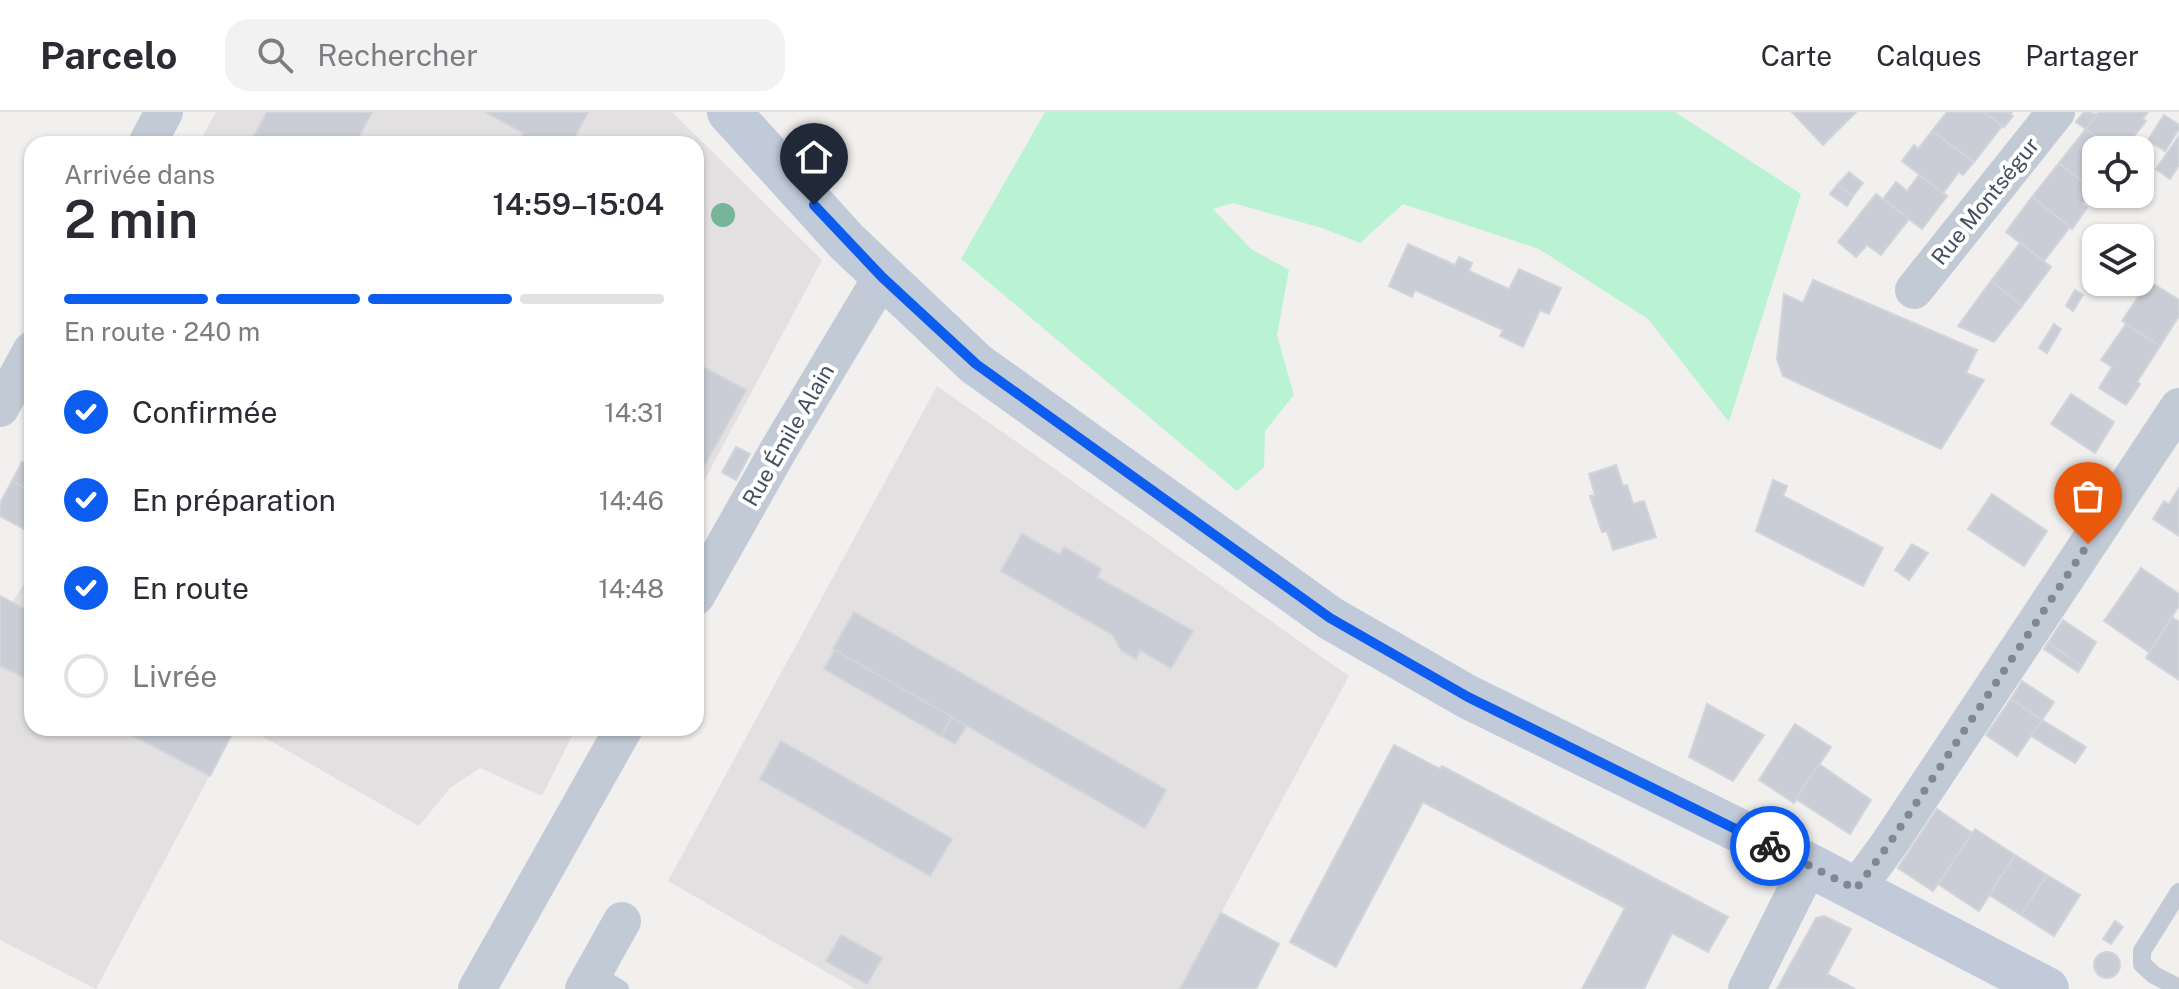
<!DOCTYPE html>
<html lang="fr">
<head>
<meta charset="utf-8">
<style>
	:root { --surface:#fff; --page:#f2f2f3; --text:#2b2b33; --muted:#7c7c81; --line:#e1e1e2; --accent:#0b5cef }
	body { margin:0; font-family:"Public Sans",sans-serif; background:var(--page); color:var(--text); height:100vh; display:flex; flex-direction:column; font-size:30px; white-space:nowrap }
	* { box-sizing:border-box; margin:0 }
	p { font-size:26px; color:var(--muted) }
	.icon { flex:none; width:44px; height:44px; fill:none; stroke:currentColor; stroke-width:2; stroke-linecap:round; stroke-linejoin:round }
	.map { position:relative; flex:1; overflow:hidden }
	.sheet { position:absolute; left:24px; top:24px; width:680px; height:600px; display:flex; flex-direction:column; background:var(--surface); border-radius:24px; box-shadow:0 2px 6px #0004 }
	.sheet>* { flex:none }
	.controls { position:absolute; left:2082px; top:24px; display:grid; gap:16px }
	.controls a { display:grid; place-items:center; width:72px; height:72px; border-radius:16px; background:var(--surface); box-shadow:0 2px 6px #0004; font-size:40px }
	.pin { position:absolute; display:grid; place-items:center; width:68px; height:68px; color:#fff; margin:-82px -34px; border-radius:50% 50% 50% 0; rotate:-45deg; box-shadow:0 0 8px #0007 }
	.pin .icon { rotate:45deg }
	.courier { position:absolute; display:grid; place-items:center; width:80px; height:80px; margin:-40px; border:6px solid #0b5cef; border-radius:50%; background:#fff; color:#222; box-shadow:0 2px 10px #0007 }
	.overview em { font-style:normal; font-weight:600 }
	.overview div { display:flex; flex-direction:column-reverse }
	.overview { display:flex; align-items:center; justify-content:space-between; height:136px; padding:0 40px }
	h1 { font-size:52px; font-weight:600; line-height:60px }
	.bar { display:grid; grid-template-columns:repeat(4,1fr); gap:12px 8px; align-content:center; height:96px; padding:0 40px }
	.bar i { height:10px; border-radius:6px; background:var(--line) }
	.bar .current { background:var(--accent) }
	.bar p { grid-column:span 4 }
	ol { padding:0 40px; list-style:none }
	li { display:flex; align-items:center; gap:24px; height:88px }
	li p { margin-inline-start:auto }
	li .icon { padding:8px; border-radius:50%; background:var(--accent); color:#fff; stroke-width:4 }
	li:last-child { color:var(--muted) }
	li i { width:44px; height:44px; border:4px solid var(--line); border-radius:50% }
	header { display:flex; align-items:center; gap:48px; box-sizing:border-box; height:112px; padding:0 40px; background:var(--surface); border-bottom:2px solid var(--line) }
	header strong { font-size:38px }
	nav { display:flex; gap:44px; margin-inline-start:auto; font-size:28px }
	.search { width:560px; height:72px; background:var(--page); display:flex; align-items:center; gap:20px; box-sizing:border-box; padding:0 28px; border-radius:24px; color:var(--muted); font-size:30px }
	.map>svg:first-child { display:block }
	.education { fill:#e3e0e1 }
	.green { fill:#baf2d4 }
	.building { fill:#cacdd5; stroke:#d2d4db; stroke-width:2 }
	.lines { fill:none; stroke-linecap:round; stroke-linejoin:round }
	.service { stroke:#c1cad5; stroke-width:18 }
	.minor { stroke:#c1cad5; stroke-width:38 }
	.secondary { stroke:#c0cad9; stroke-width:44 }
	.tree { fill:#76b59a }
	.done { stroke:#828891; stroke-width:8; stroke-dasharray:0 14.4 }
	.route { stroke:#0b5cef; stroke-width:10 }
	.labels { text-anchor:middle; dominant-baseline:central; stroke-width:8; stroke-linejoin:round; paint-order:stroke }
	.street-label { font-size:22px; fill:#45505e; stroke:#fff }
</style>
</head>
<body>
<header>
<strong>Parcelo</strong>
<div class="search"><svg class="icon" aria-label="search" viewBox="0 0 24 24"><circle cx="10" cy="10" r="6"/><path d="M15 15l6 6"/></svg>Rechercher</div>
<nav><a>Carte</a><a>Calques</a><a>Partager</a></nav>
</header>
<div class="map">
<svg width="2179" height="877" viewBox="0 0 2179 877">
	<rect width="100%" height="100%" fill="#f2efef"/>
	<!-- education -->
	<g class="education">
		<polygon points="216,0 672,0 822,148 696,384 696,32 198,32"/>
		<polygon points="937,274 1349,564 1180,877 856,877 668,769"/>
		<polygon points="32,461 32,616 235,616 96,877 0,828 0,484 12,490"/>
		<polygon points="248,616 576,616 542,684 480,656 450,676 419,714"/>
	</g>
	<!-- green -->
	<polygon class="green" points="1045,0 1675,0 1801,82 1729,310 1648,207 1539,137 1403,92 1360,131 1322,116 1233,91 1213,97 1251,137 1289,158 1277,223 1294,283 1265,319 1264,355 1237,379 961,147"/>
	<!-- building -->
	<g class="building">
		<polygon points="267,0 372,0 355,32 250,32"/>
		<polygon points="485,0 588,0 571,32 518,32 524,21"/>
		<polygon points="1792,0 1856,0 1823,33"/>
		<polygon points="1947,0 1984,0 2002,14 1974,50 1932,19"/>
		<polygon points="1984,0 2012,0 2010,2 2013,4 2004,15"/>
		<polygon points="2084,0 2097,2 2086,17 2076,10"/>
		<polygon points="2099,0 2148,0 2143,7 2146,9 2123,38 2113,38 2086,17"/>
		<polygon points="2164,3 2179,13 2179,17 2165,39 2148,28"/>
		<polygon points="2086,17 2113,38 2096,38 2096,69 2090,76 2059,51"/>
		<polygon points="1932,19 1974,50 1963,63 1959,60 1943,81 1902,49 1914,33 1918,37"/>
		<polygon points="2179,24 2179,53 2170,67 2156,57"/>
		<polygon points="2059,51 2093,78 2082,92 2087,96 2072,117 2032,85"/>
		<polygon points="1849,60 1863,71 1853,84 1837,73"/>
		<polygon points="1919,63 1947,84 1922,117 1883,87 1896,70 1907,79"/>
		<polygon points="1837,73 1853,84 1847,94 1830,82"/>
		<polygon points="1876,82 1909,107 1881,143 1867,133 1856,145 1838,130"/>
		<polygon points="2032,85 2070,115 2044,149 2006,120"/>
		<polygon points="2020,131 2051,155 2022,194 1991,169"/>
		<polygon points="1408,132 1455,153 1459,145 1472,151 1469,159 1509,177 1519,157 1561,176 1549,202 1540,198 1523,235 1500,224 1503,218 1415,178 1412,185 1389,174"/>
		<polygon points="1813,168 1977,238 1966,261 1984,268 1941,337 1783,264 1777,247 1784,182 1803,191"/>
		<polygon points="1991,169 2022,194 1994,230 1958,214"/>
		<polygon points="2149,169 2179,188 2179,204 2160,234 2122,209"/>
		<polygon points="2075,178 2083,183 2073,199 2066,194"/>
		<polygon points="2054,212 2061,217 2047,241 2039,236"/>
		<polygon points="2126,212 2160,234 2137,270 2140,272 2126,293 2099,276 2112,255 2101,248"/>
		<polygon points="699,253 746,278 696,369 696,259"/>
		<polygon points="2071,282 2114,310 2095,341 2051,312"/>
		<polygon points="736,335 750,342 736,368 722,360"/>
		<polygon points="22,350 32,355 32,380 12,369"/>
		<polygon points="1616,353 1623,374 1627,373 1633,392 1644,389 1656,425 1613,438 1607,419 1602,420 1590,384 1595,383 1589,362"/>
		<polygon points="1773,368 1787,374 1783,384 1883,436 1863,474 1756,419"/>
		<polygon points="12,369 32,380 32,421 0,404 0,391"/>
		<polygon points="2179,376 2179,424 2153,407 2164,389 2169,392"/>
		<polygon points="1992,382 2047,419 2024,454 1968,417"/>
		<polygon points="1022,422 1060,443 1064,435 1101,457 1097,465 1193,519 1171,556 1140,538 1136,547 1121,538 1113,523 1001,459"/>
		<polygon points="1912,432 1928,441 1909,468 1895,458"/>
		<polygon points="2141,456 2179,482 2179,494 2149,540 2104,509"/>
		<polygon points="0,484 32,501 32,570 0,553"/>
		<polygon points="854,500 1166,678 1145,716 833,537"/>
		<polygon points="2172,505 2179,510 2179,568 2146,546"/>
		<polygon points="2063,508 2096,530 2082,554 2048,531"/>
		<polygon points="2048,531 2082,554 2078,560 2044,537"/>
		<polygon points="835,538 952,605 941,624 824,557"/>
		<polygon points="2022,569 2054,590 2042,608 2011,587"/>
		<polygon points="2011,587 2042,608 2017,644 1986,623"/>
		<polygon points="1707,592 1764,623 1733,669 1689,645"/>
		<polygon points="952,605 966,614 955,632 941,624"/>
		<polygon points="2042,608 2086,635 2075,651 2031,624"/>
		<polygon points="1795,612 1831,635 1794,691 1759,668"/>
		<polygon points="119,616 235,616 210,664"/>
		<polygon points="781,629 952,727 930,764 760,667"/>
		<polygon points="1394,633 1440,657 1442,654 1728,805 1708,840 1672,821 1644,877 1582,877 1625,796 1423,690 1336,855 1290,830"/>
		<polygon points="1819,652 1871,688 1850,722 1796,687"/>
		<polygon points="1937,697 1972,721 1933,779 1898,756"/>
		<polygon points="1975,717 2015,743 1979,799 1938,772"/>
		<polygon points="2015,743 2047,763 2021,803 1989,783"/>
		<polygon points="2047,763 2080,783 2054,824 2021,803"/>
		<polygon points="1221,801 1279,832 1256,877 1180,877"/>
		<polygon points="1824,804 1851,817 1827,862 1855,877 1777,877 1816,806"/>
		<polygon points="2115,809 2123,815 2111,832 2103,827"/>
		<polygon points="841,823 882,846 867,872 826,849"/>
		<circle cx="2107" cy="853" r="13"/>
	</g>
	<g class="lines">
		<!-- service -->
		<g class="service">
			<polyline points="2179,780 2142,839 2142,852 2154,863 2179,876"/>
			<polyline points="593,861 620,877"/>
		</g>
		<!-- minor -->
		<g class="minor">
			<polyline points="147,32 164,0"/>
			<polyline points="1914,178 2056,0"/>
			<polyline points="0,296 32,238"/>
			<polyline points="696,484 779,337 882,165"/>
			<polyline points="1856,777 1889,732 2179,295"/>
			<polyline points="477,877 624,616"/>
			<polyline points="584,877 622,809"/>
			<polyline points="1747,877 1809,753"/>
		</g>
		<!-- secondary -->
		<polyline class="secondary" points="729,0 847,130 976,252 1330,506 1468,585 1809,753 2047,877"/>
	</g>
	<!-- trees -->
	<circle class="tree" cx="723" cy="103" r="12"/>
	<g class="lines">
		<!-- done -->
		<polyline class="done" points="1770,734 1856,777 1889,732 2088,432"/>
		<!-- route -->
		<polyline class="route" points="814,93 882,165 976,252 1330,506 1468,585 1770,734"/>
	</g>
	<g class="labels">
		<!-- street labels -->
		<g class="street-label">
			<text transform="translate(1985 89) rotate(-51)">Rue Montségur</text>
			<text transform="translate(788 323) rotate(-60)">Rue Émile Alain</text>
		</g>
	</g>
</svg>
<div class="controls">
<a><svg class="icon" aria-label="locate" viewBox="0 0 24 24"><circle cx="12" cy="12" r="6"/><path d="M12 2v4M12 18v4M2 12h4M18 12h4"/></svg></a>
<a><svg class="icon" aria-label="layers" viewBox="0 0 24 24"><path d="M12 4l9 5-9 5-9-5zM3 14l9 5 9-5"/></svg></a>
</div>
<div class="pin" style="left:2088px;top:432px;background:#ea580c"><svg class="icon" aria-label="bag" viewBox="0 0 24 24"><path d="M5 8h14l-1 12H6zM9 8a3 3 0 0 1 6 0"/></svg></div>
<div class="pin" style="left:814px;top:93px;background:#1f2937"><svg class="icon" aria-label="home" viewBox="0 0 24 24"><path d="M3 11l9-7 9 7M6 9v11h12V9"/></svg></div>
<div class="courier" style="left:1770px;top:734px"><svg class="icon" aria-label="bike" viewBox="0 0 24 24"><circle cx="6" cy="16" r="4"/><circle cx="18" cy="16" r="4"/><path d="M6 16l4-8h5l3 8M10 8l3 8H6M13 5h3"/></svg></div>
<section class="sheet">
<div class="overview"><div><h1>2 min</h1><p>Arrivée dans</p></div><em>14:59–15:04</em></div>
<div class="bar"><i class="current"></i><i class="current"></i><i class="current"></i><i></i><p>En route · 240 m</p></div>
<ol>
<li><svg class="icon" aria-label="check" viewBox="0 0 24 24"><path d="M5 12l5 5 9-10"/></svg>Confirmée<p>14:31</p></li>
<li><svg class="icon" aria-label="check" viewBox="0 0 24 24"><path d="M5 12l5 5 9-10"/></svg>En préparation<p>14:46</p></li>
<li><svg class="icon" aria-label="check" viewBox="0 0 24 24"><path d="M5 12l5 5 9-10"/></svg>En route<p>14:48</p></li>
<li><i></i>Livrée</li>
</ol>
</section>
</div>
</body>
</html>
